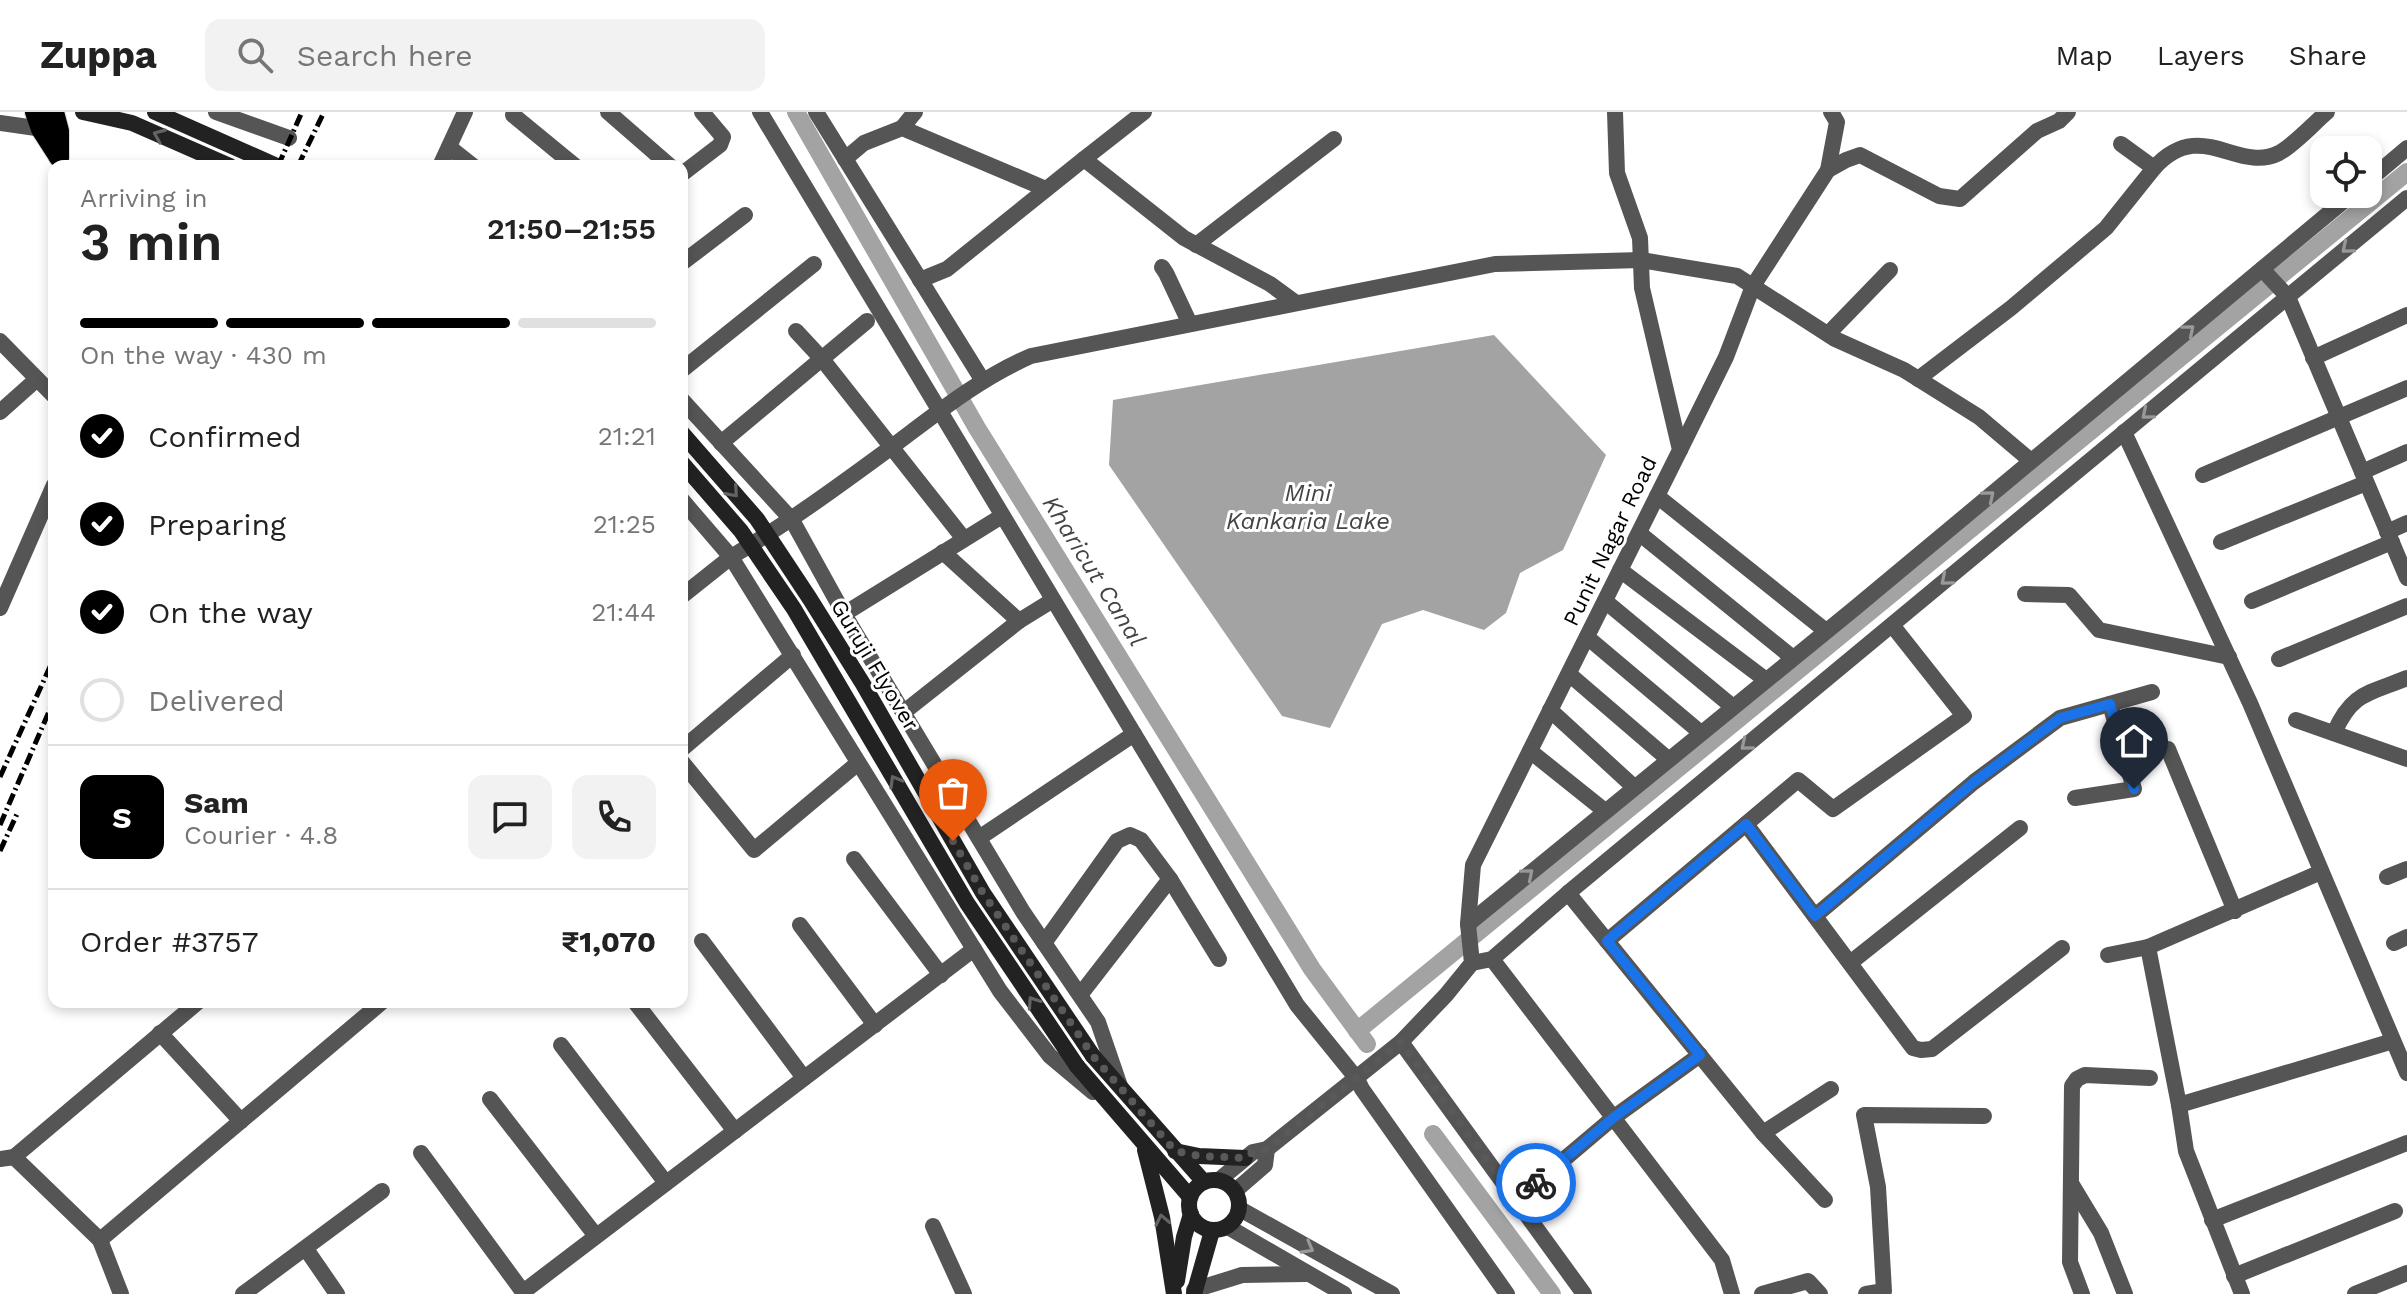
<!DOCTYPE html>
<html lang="en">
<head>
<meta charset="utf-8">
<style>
	:root { --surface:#fff; --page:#f2f2f2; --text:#222; --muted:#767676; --line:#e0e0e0; --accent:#000 }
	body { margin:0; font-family:"Work Sans",sans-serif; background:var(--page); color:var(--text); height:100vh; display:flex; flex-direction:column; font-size:30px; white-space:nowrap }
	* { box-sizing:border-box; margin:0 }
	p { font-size:26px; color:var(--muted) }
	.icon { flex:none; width:44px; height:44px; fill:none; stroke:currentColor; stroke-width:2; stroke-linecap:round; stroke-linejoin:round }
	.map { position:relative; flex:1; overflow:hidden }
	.side { position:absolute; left:48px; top:48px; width:640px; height:848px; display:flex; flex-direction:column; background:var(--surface); border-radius:16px; box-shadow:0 4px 12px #0003 }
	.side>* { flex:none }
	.buttons { position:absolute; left:2310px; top:24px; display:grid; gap:16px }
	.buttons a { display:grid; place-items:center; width:72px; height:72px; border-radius:16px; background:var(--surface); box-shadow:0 4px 12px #0003; font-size:40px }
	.pin { position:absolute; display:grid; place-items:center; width:68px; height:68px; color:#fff; margin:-82px -34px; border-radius:50% 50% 50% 0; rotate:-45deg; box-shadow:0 0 8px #0007 }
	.pin .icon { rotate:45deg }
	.courier { position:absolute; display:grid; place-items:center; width:80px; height:80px; margin:-40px; border:6px solid #1a73e8; border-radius:50%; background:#fff; color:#222; box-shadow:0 2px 10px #0007 }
	.overview em { font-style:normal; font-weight:600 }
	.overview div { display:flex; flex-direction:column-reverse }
	.overview { display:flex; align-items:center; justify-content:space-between; height:136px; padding:0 32px }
	h1 { font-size:52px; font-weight:600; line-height:60px }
	.bar { display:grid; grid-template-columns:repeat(4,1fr); gap:12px 8px; align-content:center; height:96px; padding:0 32px }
	.bar i { height:10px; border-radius:6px; background:var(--line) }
	.bar .current { background:var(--accent) }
	.bar p { grid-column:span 4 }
	.line { display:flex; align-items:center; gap:20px; padding:0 32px; border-top:2px solid var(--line) }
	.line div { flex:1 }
	.round { display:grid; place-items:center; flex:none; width:84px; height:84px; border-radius:16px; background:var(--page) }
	ol { padding:0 32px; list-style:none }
	li { display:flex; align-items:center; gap:24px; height:88px }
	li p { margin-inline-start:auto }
	li .icon { padding:8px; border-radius:50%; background:var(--accent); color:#fff; stroke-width:4 }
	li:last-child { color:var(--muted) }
	li i { width:44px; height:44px; border:4px solid var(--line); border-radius:50% }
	header { display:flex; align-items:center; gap:48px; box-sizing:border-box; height:112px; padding:0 40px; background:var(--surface); border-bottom:2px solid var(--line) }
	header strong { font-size:38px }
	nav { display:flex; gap:44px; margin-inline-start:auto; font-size:28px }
	.search { width:560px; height:72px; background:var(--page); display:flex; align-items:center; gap:20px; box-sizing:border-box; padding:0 28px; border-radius:16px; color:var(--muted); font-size:30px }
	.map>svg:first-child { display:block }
	.water { fill:#a3a3a3 }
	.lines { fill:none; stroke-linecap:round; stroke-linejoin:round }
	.canal { stroke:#a3a3a3; stroke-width:18 }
	.primary-casing { stroke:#dbdbdb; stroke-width:22 }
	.minor { stroke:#555; stroke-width:16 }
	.tertiary { stroke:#555; stroke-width:16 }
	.secondary { stroke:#222; stroke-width:16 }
	.primary { stroke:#000; stroke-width:20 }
	.rail { stroke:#000; stroke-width:5; stroke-dasharray:12 4 2 4; stroke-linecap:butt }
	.secondary-bridge { stroke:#222; stroke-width:16 }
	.oneway { stroke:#646464 }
	.oneway2 { stroke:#999 }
	.done { stroke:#595959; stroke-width:8; stroke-dasharray:0 14.4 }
	.route { stroke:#1a73e8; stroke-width:10 }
	.labels { text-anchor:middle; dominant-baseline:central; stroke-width:6; stroke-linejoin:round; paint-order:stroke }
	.street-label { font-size:22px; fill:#000; stroke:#fff }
	.water-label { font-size:24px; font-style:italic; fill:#444; stroke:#fff }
</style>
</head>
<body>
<header>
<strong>Zuppa</strong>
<div class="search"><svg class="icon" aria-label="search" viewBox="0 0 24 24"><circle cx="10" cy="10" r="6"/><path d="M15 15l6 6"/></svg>Search here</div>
<nav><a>Map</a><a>Layers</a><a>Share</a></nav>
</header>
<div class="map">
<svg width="2407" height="1182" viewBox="0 0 2407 1182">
	<rect width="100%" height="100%" fill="#fff"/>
	<!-- water -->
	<polygon class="water" points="1494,223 1606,343 1563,438 1520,461 1506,501 1484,518 1423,498 1382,512 1330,616 1282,604 1109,353 1113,288"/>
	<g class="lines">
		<!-- canal -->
		<g class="canal">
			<polyline points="796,0 977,316 1312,857 1367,932"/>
			<polyline points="1357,919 2407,60"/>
			<polyline points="1433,1022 1552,1182"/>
		</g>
		<!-- primary casing -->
		<g class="primary-casing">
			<g id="primary">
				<polyline points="35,0 41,17 59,45"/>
				<polyline points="54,0 59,19 59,45"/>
			</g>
		</g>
		<!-- minor -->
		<g class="minor">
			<polyline points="216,0 289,26"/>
			<polyline points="608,0 670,54"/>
			<polyline points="760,0 1297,893 1357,967 1362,977 1507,1182"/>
			<polyline points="816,0 983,269"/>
			<polyline points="513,3 575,54"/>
			<polyline points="902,16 915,0"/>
			<polyline points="449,35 473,54"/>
			<polyline points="845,47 864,31 902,16 1046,77"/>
			<polyline points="1084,47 1144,0"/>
			<polyline points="440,54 465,0"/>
			<path d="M 2154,56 C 2201,4 2237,62 2279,41 C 2294,33 2313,12 2327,0"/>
			<polyline points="1828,58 1846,48 1860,43 1939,84 1960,87 2037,19 2059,9 2068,0"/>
			<polyline points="682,62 720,33 723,25 702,0"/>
			<polyline points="1196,133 1334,27"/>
			<polyline points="682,151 745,103"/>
			<polyline points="1162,155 1166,161 1190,212"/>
			<polyline points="920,168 947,157 1084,47 1184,126 1270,172 1296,191"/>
			<polyline points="1753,174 1828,58 1837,10 1831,0"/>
			<polyline points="2288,185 2407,466"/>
			<polyline points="796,219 822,247 964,427"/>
			<polyline points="1828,222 1890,158"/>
			<polyline points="0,229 54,284"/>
			<polyline points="2313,246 2407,203"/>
			<polyline points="682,258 814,152"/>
			<polyline points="1918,267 2011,196 2106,116 2154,56 2121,32"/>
			<polyline points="0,300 37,267"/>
			<polyline points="2124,320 2250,591 2407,961"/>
			<polyline points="721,331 867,209"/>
			<polyline points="2362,360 2407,340"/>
			<polyline points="2203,363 2407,276"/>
			<polyline points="1657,384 1826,519"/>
			<polyline points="2387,420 2407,411"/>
			<polyline points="1639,421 1793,546"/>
			<polyline points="2221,430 2366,371"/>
			<polyline points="1620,458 1766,568"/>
			<polyline points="2025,482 2069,483 2099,518 2229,545"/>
			<polyline points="682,484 731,445"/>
			<polyline points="1605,489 1733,595"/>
			<polyline points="2252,489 2392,430"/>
			<polyline points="844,502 1002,404"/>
			<polyline points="1019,509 1053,488"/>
			<polyline points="1587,525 1701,621"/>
			<polyline points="2279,547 2407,494"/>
			<polyline points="1569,562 1668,647"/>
			<polyline points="1550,598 1634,675"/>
			<polyline points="904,600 1019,509 943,440"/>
			<polyline points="2296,608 2407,647"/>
			<path d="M 2334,621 C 2352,580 2368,582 2407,566"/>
			<polyline points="682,637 793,543"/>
			<polyline points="2168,637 2235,799"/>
			<polyline points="1530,639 1605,699"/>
			<polyline points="682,650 754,738 858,651"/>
			<polyline points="2075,686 2134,677 2110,592"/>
			<polyline points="1746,712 1913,936 1921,938 1932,937 2062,836"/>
			<polyline points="979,726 1134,622"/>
			<polyline points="854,747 941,863"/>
			<polyline points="2387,765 2407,757"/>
			<polyline points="1170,767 1219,847"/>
			<polyline points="1568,781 1763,1021 1825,1088"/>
			<polyline points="1815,804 1974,670 2060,606 2152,580"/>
			<polyline points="800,813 875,913"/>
			<polyline points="702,829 804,966"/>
			<polyline points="1607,829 1798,668 1833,697 1964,604 1892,513"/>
			<polyline points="1044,831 1117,729 1130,723 1141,728 1170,767 1080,883"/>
			<polyline points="2394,831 2407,825"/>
			<polyline points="2108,843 2148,835"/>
			<polyline points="1492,847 1722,1148 1732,1182"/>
			<polyline points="1850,851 2020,716"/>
			<polyline points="635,890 735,1019"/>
			<polyline points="160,921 241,1009"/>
			<polyline points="1401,930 1584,1182"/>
			<polyline points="561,933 666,1071"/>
			<polyline points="490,987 596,1124"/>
			<polyline points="2179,993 2148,835 2321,760"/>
			<polyline points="1763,1021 1831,977"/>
			<polyline points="421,1041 523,1180 974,837"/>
			<polyline points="14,1045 198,890"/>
			<polyline points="2072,1073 2101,1121 2125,1182"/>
			<polyline points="1516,1088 1613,1006 1700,943"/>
			<polyline points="2212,1108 2407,1031"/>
			<polyline points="933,1114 964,1182"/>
			<polyline points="100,1128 382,890"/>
			<polyline points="306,1137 337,1182"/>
			<polyline points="2234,1164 2395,1099"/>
			<polyline points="243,1182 382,1079"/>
			<polyline points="1762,1182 1808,1169 1820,1182"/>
			<polyline points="1866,1182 1884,1179 1878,1075 1864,1003 1984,1004"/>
			<polyline points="2082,1182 2070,1150 2072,974 2077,967 2085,963 2150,966"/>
			<polyline points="2242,1182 2186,1039 2179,993 2393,929"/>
			<polyline points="2355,1182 2407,1161"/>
		</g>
		<!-- tertiary -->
		<g class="tertiary">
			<polyline points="0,11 50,18"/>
			<polyline points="2368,69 2407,36"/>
			<polyline points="2262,157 2288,185"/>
			<polyline points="682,288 792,408 844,502 1023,800 1098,910 1120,974"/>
			<polyline points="1680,338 1726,245 1753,174"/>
			<polyline points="682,388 731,445 1000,879 1050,944 1093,980"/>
			<path d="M 731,445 C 788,411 840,373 893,334 C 937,301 980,266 1031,244 L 1495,152 L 1641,148 L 1737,164 L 1835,227 L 1904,258 L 1979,305 L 2031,349"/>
			<polyline points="0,496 54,373"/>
			<polyline points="1468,812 1855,496 2352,82"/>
			<polyline points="1472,851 1492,847 1568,781 2407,86"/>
			<polyline points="0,1047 14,1045 100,1128 121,1182"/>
			<polyline points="1219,1068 1253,1040 1267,1037 1401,930 1446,883 1472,851 1468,812 1473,753 1680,338 1642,176 1640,126 1617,61 1615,0"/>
			<polyline points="1235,1079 1265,1053 1267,1037"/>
			<polyline points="1240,1097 1392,1182"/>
			<polyline points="1228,1115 1344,1182"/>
			<polyline points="1194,1178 1242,1163 1306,1162"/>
		</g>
		<!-- secondary -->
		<g class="secondary">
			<polyline points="83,0 132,11 230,54"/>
			<polyline points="155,0 277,54"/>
			<polyline points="1093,944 1204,1070"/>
			<polyline points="1077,954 1190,1085"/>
			<polyline points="1145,1038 1162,1105 1174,1182"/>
			<polyline points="1175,1039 1199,1044 1245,1046"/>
			<circle cx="1214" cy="1093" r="25"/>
			<polyline points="1177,1169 1184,1125 1191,1102"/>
			<polyline points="1194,1182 1212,1119"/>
		</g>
		<!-- primary -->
		<use href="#primary" class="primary"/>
		<!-- rail -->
		<g class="rail">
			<polyline points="278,54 302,0"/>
			<polyline points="298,54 324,0"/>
			<polyline points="0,665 54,546"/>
			<polyline points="0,713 54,588"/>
			<polyline points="0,739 17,702"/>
		</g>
		<!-- secondary-bridge -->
		<g class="secondary-bridge">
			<polyline points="682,321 757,407 810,487 863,572 983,781 1093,944"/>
			<polyline points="682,351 741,419 794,497 967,791 1077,954"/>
		</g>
	</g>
	<!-- one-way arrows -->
	<defs><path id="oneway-chevron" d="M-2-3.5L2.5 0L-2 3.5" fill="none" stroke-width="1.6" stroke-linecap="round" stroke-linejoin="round" transform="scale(2)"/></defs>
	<g class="oneway">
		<use href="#oneway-chevron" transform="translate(159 23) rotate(-157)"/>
		<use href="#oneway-chevron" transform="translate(733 380) rotate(49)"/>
		<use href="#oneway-chevron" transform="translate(895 669) rotate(-120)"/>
		<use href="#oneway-chevron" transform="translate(1033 890) rotate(-124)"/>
		<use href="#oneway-chevron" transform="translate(1162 1108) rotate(-102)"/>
	</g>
	<g class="oneway2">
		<use href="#oneway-chevron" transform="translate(2347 136) rotate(140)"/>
		<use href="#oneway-chevron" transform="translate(2189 218) rotate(-40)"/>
		<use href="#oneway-chevron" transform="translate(2147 302) rotate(140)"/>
		<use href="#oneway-chevron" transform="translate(1989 384) rotate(-40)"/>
		<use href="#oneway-chevron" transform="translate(1946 468) rotate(140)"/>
		<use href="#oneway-chevron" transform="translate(1746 633) rotate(140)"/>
		<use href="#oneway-chevron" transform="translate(1528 762) rotate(-40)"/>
		<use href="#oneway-chevron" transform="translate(1308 1136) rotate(29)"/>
	</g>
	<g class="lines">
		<!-- done -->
		<polyline class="done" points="953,729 983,781 1093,944 1175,1039 1199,1044 1245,1046 1253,1040 1267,1037 1401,930 1516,1088 1536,1071"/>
		<!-- route -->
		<polyline class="route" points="1536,1071 1613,1006 1700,943 1607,829 1746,712 1815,804 1974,670 2060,606 2110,592 2134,677"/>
	</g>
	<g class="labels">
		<!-- street labels -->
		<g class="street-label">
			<text transform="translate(1610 429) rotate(-64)">Punit Nagar Road</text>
			<text transform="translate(875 553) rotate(59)">Guruji Flyover</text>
		</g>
		<!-- water labels -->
		<g class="water-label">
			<text x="1308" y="381">Mini<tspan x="1308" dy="28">Kankaria Lake</tspan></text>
			<text transform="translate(1094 459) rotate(58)">Kharicut Canal</text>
		</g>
	</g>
</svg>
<div class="buttons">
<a><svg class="icon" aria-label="locate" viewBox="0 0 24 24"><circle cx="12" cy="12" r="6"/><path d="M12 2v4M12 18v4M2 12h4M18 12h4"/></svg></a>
</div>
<div class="pin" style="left:953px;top:729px;background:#ea580c"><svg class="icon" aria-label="bag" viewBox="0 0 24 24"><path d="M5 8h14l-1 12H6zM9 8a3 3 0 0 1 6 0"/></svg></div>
<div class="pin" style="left:2134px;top:677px;background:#1f2937"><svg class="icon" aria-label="home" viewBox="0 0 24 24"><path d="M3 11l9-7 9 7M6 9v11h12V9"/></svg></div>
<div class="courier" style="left:1536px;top:1071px"><svg class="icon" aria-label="bike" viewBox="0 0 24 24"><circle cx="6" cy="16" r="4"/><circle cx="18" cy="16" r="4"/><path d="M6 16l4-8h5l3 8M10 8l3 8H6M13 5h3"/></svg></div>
<section class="side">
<div class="overview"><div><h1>3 min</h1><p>Arriving in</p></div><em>21:50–21:55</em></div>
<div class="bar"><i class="current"></i><i class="current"></i><i class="current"></i><i></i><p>On the way · 430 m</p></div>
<ol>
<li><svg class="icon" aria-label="check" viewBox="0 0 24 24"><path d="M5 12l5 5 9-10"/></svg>Confirmed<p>21:21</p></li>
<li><svg class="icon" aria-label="check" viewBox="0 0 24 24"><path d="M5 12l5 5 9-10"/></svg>Preparing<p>21:25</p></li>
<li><svg class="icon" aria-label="check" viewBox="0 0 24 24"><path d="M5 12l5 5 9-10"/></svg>On the way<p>21:44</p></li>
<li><i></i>Delivered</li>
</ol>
<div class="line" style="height:144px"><b class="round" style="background:var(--accent);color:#fff">S</b><div><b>Sam</b><p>Courier · 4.8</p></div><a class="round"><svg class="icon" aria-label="chat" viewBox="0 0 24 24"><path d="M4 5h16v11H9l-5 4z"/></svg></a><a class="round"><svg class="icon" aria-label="phone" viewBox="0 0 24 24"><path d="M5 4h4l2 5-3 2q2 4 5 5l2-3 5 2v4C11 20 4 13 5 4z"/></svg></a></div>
<div class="line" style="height:104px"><div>Order #3757</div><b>₹1,070</b></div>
</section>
</div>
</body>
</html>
